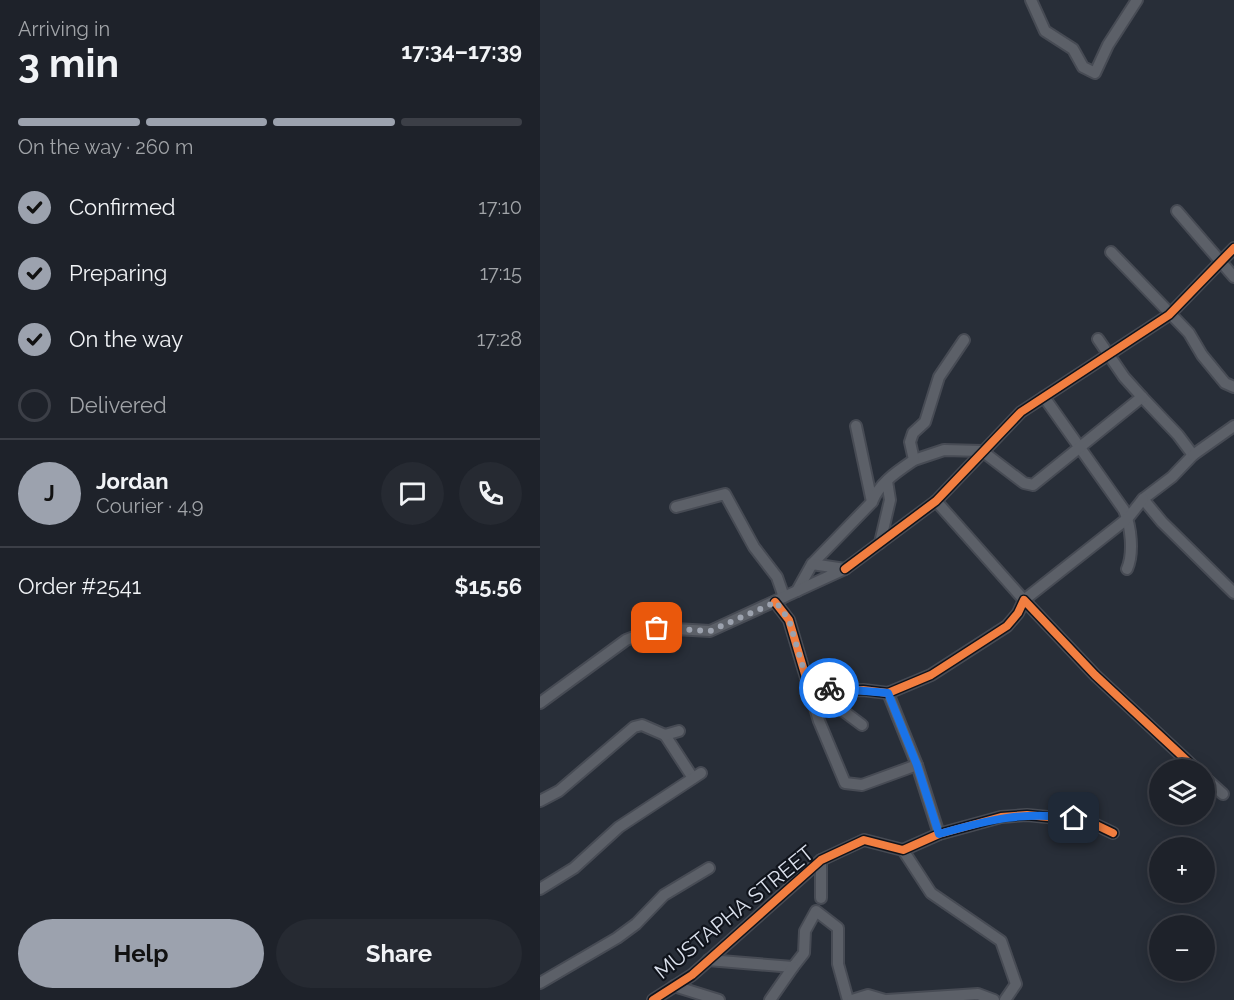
<!DOCTYPE html>
<html lang="en">
<head>
<meta charset="utf-8">
<style>
	:root { --surface:#1e222a; --page:#262a32; --text:#f1f3f6; --muted:#a1a4a8; --line:#3c3f47; --accent:#9ca2ae }
	body { margin:0; font-family:Raleway,sans-serif; background:var(--page); color:var(--text); height:100vh; display:flex; flex-direction:column; font-size:22px; white-space:nowrap }
	* { box-sizing:border-box; margin:0 }
	p { font-size:20px; color:var(--muted) }
	.icon { flex:none; width:33px; height:33px; fill:none; stroke:currentColor; stroke-width:2; stroke-linecap:round; stroke-linejoin:round }
	.map { position:relative; flex:1; overflow:hidden }
	.drawer { display:flex; flex-direction:column; background:var(--surface); width:540px }
	.drawer>* { flex:none }
	.tools { position:absolute; left:609px; top:759px; display:grid; gap:12px }
	.tools a { display:grid; place-items:center; width:66px; height:66px; border-radius:50%; background:var(--surface); box-shadow:0 3px 15px #0003,0 0 0 2px var(--line); font-size:30px }
	.pin { position:absolute; display:grid; place-items:center; width:51px; height:51px; color:#fff; margin:-26px; border-radius:12px; box-shadow:0 3px 9px #0006 }
	.courier { position:absolute; display:grid; place-items:center; width:60px; height:60px; margin:-30px; border:4px solid #1a73e8; border-radius:50%; background:#fff; color:#222; box-shadow:0 2px 8px #0007 }
	.headline em { font-style:normal; font-weight:700 }
	.headline div { display:flex; flex-direction:column-reverse }
	.headline { display:flex; align-items:center; justify-content:space-between; height:102px; padding:0 18px }
	h1 { font-size:39px; font-weight:700; line-height:45px }
	.bar { display:grid; grid-template-columns:repeat(4,1fr); gap:9px 6px; align-content:center; height:72px; padding:0 18px }
	.bar i { height:8px; border-radius:4px; background:var(--line) }
	.bar .active { background:var(--accent) }
	.bar p { grid-column:span 4 }
	.line { display:flex; align-items:center; gap:15px; padding:0 18px; border-top:2px solid var(--line) }
	.line div { flex:1 }
	.round { display:grid; place-items:center; flex:none; width:63px; height:63px; border-radius:32px; background:var(--page) }
	ol { padding:0 18px; list-style:none }
	li { display:flex; align-items:center; gap:18px; height:66px }
	li p { margin-inline-start:auto }
	li .icon { padding:6px; border-radius:50%; background:var(--accent); color:#111; stroke-width:4 }
	li:last-child { color:var(--muted) }
	li i { width:33px; height:33px; border:3px solid var(--line); border-radius:50% }
	.primary-button { display:flex; gap:12px; margin-top:auto; padding:12px 18px }
	.primary-button a { flex:1; height:69px; border-radius:36px; background:var(--accent); color:#111; font-size:24px; font-weight:700; line-height:69px; text-align:center }
	.primary-button a+a { background:var(--page); color:var(--text) }
	main { display:flex; flex:1; min-height:0 }
	.map>svg:first-child { display:block }
	.lines { fill:none; stroke-linecap:round; stroke-linejoin:round }
	.street-casing { stroke:#474b54; stroke-width:14 }
	.street { stroke:#5c6068; stroke-width:10 }
	.cycleway-casing { stroke:#10141c; stroke-width:11 }
	.cycleway { stroke:#f27e40; stroke-width:8 }
	.done { stroke:#9ca2ae; stroke-width:6; stroke-dasharray:0 10.8 }
	.route { stroke:#1a73e8; stroke-width:8 }
	.labels { text-anchor:middle; dominant-baseline:central; stroke-width:4.5; stroke-linejoin:round; paint-order:stroke }
	.street-label { font-size:21px; fill:#dbe1ed; stroke:#10141c }
</style>
</head>
<body>
<main>
<section class="drawer">
<div class="headline"><div><h1>3 min</h1><p>Arriving in</p></div><em>17:34–17:39</em></div>
<div class="bar"><i class="active"></i><i class="active"></i><i class="active"></i><i></i><p>On the way · 260 m</p></div>
<ol>
<li><svg class="icon" aria-label="check" viewBox="0 0 24 24"><path d="M5 12l5 5 9-10"/></svg>Confirmed<p>17:10</p></li>
<li><svg class="icon" aria-label="check" viewBox="0 0 24 24"><path d="M5 12l5 5 9-10"/></svg>Preparing<p>17:15</p></li>
<li><svg class="icon" aria-label="check" viewBox="0 0 24 24"><path d="M5 12l5 5 9-10"/></svg>On the way<p>17:28</p></li>
<li><i></i>Delivered</li>
</ol>
<div class="line" style="height:108px"><b class="round" style="background:var(--accent);color:#111">J</b><div><b>Jordan</b><p>Courier · 4.9</p></div><a class="round"><svg class="icon" aria-label="chat" viewBox="0 0 24 24"><path d="M4 5h16v11H9l-5 4z"/></svg></a><a class="round"><svg class="icon" aria-label="phone" viewBox="0 0 24 24"><path d="M5 4h4l2 5-3 2q2 4 5 5l2-3 5 2v4C11 20 4 13 5 4z"/></svg></a></div>
<div class="line" style="height:78px"><div>Order #2541</div><b>$15.56</b></div>
<div class="primary-button"><a>Help</a><a>Share</a></div>
</section>
<div class="map">
<svg width="694" height="1000" viewBox="0 0 694 1000">
	<rect width="100%" height="100%" fill="#282e38"/>
	<g class="lines">
		<!-- street casing -->
		<g class="street-casing">
			<g id="street">
				<polyline points="491,0 505,31 533,49 543,67 555,73 568,45 597,0"/>
				<polyline points="637,211 694,277"/>
				<polyline points="571,252 649,333 662,355 685,383 694,387"/>
				<path d="M 504,397 L 584,510 C 591,526 594,553 587,569"/>
				<polyline points="602,397 638,435 653,455 632,477 603,499 622,522 694,593"/>
				<polyline points="316,426 332,502"/>
				<polyline points="653,455 694,426"/>
				<polyline points="374,460 404,450 442,451 484,483 493,485 602,397 584,377 558,339"/>
				<polyline points="396,501 484,600 588,518 603,499"/>
				<polyline points="136,507 185,494 214,547 237,577 244,597"/>
				<polyline points="340,543 350,500 347,481"/>
				<polyline points="305,569 396,501 481,412 629,315 694,248"/>
				<path d="M 257,591 L 272,564 L 332,502 C 339,483 358,471 374,460 L 370,442 L 373,433 L 385,422 L 399,377 L 424,340"/>
				<polyline points="235,602 249,620 267,681 296,691 323,690 348,693 391,675 467,626 478,613 484,600 555,675 657,770"/>
				<polyline points="267,681 279,721 305,783 322,785 377,765"/>
				<polyline points="296,691 302,710 322,725"/>
				<polyline points="348,693 377,765 399,834"/>
				<polyline points="0,703 86,640 117,628 170,631 305,569 272,564"/>
				<polyline points="125,735 153,778"/>
				<polyline points="664,777 683,794"/>
				<polyline points="0,801 19,791 94,727 102,725 125,735 139,731"/>
				<polyline points="363,850 391,893 461,941 476,984 465,1000"/>
				<polyline points="281,860 281,898"/>
				<polyline points="0,889 34,868 79,827 161,773"/>
				<polyline points="168,960 253,967 264,953 265,931 276,911 298,928 298,964 308,1000"/>
				<polyline points="0,983 77,938 96,924 124,895 169,868"/>
				<polyline points="134,986 179,1000"/>
				<polyline points="113,1000 152,975 281,860 324,840 363,850 399,834 461,817 487,815 548,821 573,833"/>
				<polyline points="230,1000 253,967"/>
				<polyline points="312,1000 328,995 345,1000"/>
				<polyline points="347,1000 438,994 454,1000"/>
			</g>
		</g>
		<!-- street -->
		<use href="#street" class="street"/>
		<!-- cycleway casing -->
		<g class="cycleway-casing">
			<g id="cycleway">
				<polyline points="305,569 396,501 481,412 629,315 694,248"/>
				<polyline points="235,602 249,620 267,681 296,691 323,690 348,693 391,675 467,626 478,613 484,600 555,675 657,770"/>
				<polyline points="113,1000 152,975 281,860 324,840 363,850 399,834 461,817 487,815 548,821 573,833"/>
			</g>
		</g>
		<!-- cycleway -->
		<use href="#cycleway" class="cycleway"/>
	</g>
	<g class="lines">
		<!-- done -->
		<polyline class="done" points="117,628 170,631 236,602 249,620 267,681 289,688"/>
		<!-- route -->
		<path class="route" d="M 289,688 L 348,693 L 377,765 L 399,834 C 448,820 482,811 534,818"/>
	</g>
	<g class="labels">
		<!-- street labels -->
		<g class="street-label">
			<text transform="translate(194 912) rotate(-39)">MUSTAPHA STREET</text>
		</g>
	</g>
</svg>
<div class="tools">
<a><svg class="icon" aria-label="layers" viewBox="0 0 24 24"><path d="M12 4l9 5-9 5-9-5zM3 14l9 5 9-5"/></svg></a>
<a>+</a>
<a>−</a>
</div>
<div class="pin" style="left:117px;top:628px;background:#ea580c"><svg class="icon" aria-label="bag" viewBox="0 0 24 24"><path d="M5 8h14l-1 12H6zM9 8a3 3 0 0 1 6 0"/></svg></div>
<div class="pin" style="left:534px;top:818px;background:#1f2937"><svg class="icon" aria-label="home" viewBox="0 0 24 24"><path d="M3 11l9-7 9 7M6 9v11h12V9"/></svg></div>
<div class="courier" style="left:289px;top:688px"><svg class="icon" aria-label="bike" viewBox="0 0 24 24"><circle cx="6" cy="16" r="4"/><circle cx="18" cy="16" r="4"/><path d="M6 16l4-8h5l3 8M10 8l3 8H6M13 5h3"/></svg></div>
</div>
</main>
</body>
</html>
